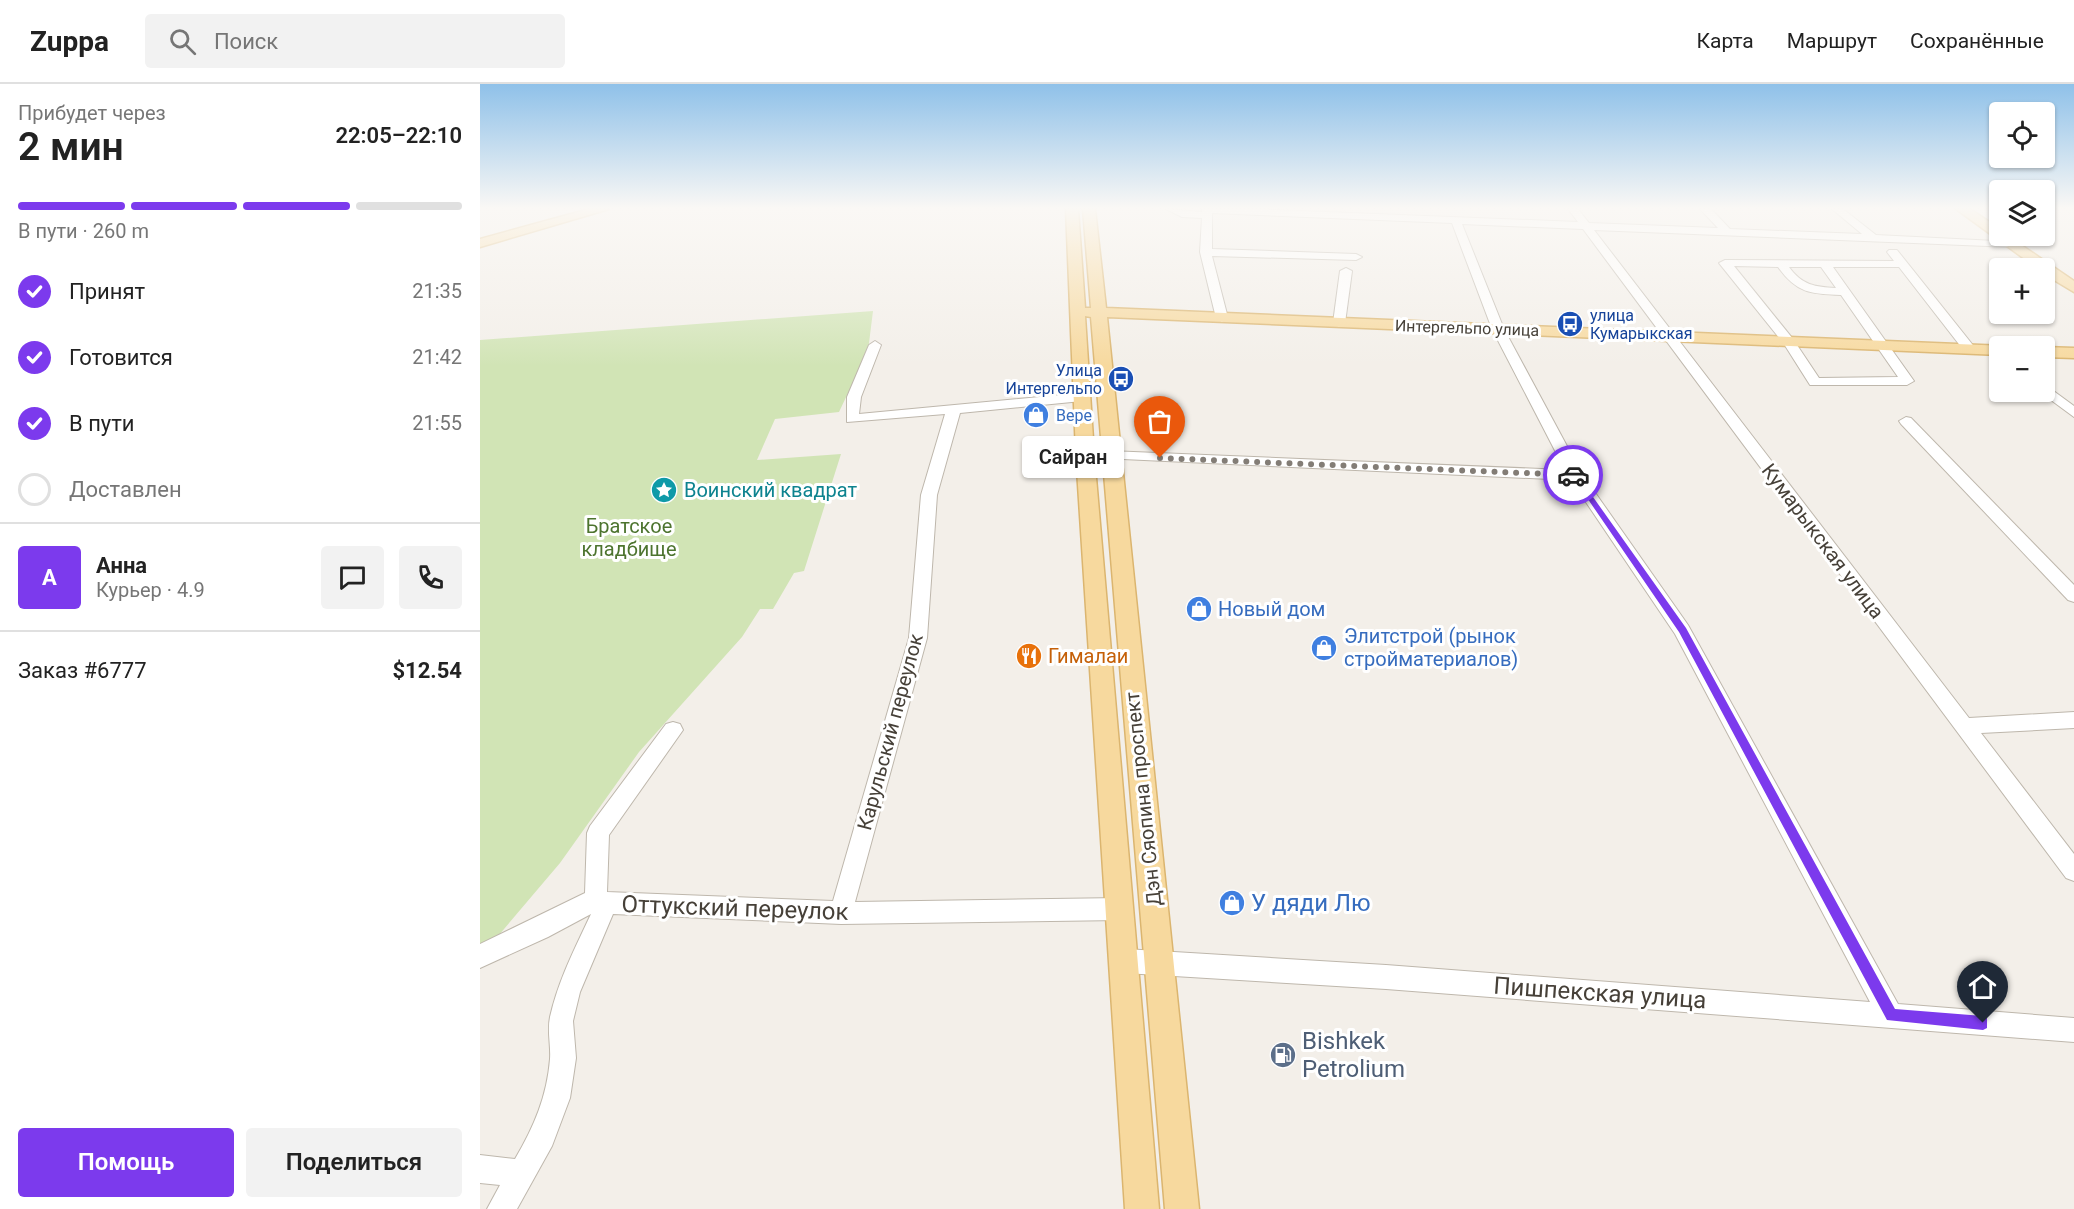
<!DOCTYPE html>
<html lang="ru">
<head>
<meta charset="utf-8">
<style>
	:root { --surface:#fff; --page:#f2f2f2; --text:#222; --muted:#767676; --line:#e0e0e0; --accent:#7c3aed }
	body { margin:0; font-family:Roboto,sans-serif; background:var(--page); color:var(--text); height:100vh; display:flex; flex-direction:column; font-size:22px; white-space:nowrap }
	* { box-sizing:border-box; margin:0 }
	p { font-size:20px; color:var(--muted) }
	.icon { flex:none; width:33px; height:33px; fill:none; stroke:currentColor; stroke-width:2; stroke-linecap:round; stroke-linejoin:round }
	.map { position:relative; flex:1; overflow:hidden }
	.sheet { display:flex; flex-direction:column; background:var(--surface); width:480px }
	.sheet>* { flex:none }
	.buttons { position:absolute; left:1509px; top:18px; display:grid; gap:12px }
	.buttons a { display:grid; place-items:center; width:66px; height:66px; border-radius:6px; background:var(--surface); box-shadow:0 2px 4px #0004; font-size:30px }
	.pin { position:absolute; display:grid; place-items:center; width:51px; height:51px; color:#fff; margin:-62px -26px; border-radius:50% 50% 50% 0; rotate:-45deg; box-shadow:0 0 6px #0007 }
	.pin .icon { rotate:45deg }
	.courier { position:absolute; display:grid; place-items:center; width:60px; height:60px; margin:-30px; border:4px solid #7c3aed; border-radius:50%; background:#fff; color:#222; box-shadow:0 2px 8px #0007 }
	.bubble { position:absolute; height:42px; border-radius:6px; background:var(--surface); box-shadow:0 2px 4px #0004; font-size:20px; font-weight:600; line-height:42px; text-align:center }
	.summary em { font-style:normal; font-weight:600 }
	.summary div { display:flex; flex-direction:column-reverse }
	.summary { display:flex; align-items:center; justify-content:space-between; height:102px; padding:0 18px }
	h1 { font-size:39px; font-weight:600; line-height:45px }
	.bar { display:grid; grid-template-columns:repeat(4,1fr); gap:9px 6px; align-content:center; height:72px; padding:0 18px }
	.bar i { height:8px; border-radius:4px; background:var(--line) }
	.bar .on { background:var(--accent) }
	.bar p { grid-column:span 4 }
	.line { display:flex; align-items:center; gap:15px; padding:0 18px; border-top:2px solid var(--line) }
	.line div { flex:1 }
	.round { display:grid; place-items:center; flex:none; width:63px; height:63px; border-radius:6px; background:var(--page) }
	ol { padding:0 18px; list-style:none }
	li { display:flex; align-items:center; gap:18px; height:66px }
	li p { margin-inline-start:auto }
	li .icon { padding:6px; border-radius:50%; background:var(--accent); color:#fff; stroke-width:4 }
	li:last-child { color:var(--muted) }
	li i { width:33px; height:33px; border:3px solid var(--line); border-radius:50% }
	.button { display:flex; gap:12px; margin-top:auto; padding:12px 18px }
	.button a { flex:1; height:69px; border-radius:6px; background:var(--accent); color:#fff; font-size:24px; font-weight:600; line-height:69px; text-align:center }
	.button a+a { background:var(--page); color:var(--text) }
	header { display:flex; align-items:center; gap:36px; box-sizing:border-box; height:84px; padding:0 30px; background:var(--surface); border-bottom:2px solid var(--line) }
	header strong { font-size:28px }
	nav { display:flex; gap:33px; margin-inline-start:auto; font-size:21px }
	.search { width:420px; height:54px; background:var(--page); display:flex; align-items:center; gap:15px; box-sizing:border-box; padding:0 21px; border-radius:6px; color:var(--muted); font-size:22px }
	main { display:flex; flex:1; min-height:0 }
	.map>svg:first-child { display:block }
	.green { fill:#d1e4b5 }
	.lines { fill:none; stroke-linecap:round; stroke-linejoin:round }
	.minor-casing { stroke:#beb7ac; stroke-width:2 }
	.major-casing { stroke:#dbb56f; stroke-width:3 }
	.minor { fill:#fff; fill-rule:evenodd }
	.major { fill:#f7d99e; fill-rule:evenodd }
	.route { fill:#7c3aed }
	.done { stroke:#837d76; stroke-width:6; stroke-dasharray:0 10.8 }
	.labels { text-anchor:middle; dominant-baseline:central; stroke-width:6; stroke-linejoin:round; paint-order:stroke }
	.far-transit-label { font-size:16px; fill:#164399; stroke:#fff; text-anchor:start }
	.far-street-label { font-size:16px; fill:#464038; stroke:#fff }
	.far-shop-label { font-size:16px; fill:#366cbe; stroke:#fff; text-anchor:start }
	.culture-label { font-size:20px; fill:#0d838f; stroke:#fff; text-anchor:start }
	.park-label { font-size:20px; fill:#4d742f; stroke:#fff }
	.street-label { font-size:20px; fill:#464038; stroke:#fff }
	.shop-label { font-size:20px; fill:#366cbe; stroke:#fff; text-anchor:start }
	.food-label { font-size:20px; fill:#c56008; stroke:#fff; text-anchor:start }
	.near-shop-label { font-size:24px; fill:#366cbe; stroke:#fff; text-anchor:start }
	.near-street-label { font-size:24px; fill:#464038; stroke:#fff }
	.near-service-label { font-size:24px; fill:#4e5e75; stroke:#fff; text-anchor:start }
</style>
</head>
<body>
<header>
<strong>Zuppa</strong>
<div class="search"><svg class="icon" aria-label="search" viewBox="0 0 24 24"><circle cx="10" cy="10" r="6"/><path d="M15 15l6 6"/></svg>Поиск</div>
<nav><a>Карта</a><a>Маршрут</a><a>Сохранённые</a></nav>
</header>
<main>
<section class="sheet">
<div class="summary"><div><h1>2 мин</h1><p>Прибудет через</p></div><em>22:05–22:10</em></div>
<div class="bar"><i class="on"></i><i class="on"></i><i class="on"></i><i></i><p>В пути · 260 m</p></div>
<ol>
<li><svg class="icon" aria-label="check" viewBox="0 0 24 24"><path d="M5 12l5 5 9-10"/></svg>Принят<p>21:35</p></li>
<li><svg class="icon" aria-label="check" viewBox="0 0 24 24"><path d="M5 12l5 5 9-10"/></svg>Готовится<p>21:42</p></li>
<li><svg class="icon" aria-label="check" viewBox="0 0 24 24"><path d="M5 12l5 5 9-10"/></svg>В пути<p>21:55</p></li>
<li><i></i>Доставлен</li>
</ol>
<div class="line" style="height:108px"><b class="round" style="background:var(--accent);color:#fff">А</b><div><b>Анна</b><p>Курьер · 4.9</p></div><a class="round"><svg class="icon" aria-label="chat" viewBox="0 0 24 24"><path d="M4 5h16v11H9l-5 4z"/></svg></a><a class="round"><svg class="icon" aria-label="phone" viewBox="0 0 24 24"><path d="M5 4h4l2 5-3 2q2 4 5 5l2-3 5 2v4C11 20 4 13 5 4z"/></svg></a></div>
<div class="line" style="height:78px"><div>Заказ #6777</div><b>$12.54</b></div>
<div class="button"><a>Помощь</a><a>Поделиться</a></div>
</section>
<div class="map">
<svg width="1594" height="1125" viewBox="0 0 1594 1125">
	<rect width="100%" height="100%" fill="#f3efe9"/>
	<!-- green -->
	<polygon class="green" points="393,227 388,267 359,328 295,335 277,376 361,370 324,487 314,489 293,525 280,525 262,553 159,668 80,779 13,858 0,864 0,256"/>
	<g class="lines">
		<!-- minor casing -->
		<g class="minor-casing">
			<g id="minor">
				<polygon points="686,125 722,128 722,125 774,125 1098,138 1088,125 1098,125 1109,139 1238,144 1220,125 1231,125 1250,145 1382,150 1352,125 1363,125 1396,151 1536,158 1537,160 1532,163 1114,146 1489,634 1594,628 1594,644 1501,649 1594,770 1594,797 1586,794 1103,145 982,140 1024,245 1102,390 1208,541 1418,920 1594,934 1594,958 906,905 645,889 637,885 633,877 637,869 645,865 906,881 1390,918 1195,550 1091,396 600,373 598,370 605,366 1085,386 1012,245 972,139 732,129 732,165 876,170 882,173 876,176 732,172 748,234 742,238 736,234 720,168 722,134 702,133"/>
				<path d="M 1409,166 L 1417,166 L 1496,265 L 1490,269 L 1485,268 L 1419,183 L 1353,183 L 1434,297 L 1427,301 L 1330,301 L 1304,260 L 1239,179 L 1245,176 L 1414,177 L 1407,168 ZM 1254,182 L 1298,183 C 1317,209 1330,210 1361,211 L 1418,293 L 1339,294 L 1313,255 ZM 1309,183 L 1341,183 L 1356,204 C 1335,203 1322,201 1309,183 Z"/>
				<polygon points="866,184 872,187 865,239 859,243 853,239 860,187"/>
				<path d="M 395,257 L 401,261 L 381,313 L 379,330 L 602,309 L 609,313 L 602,317 L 480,329 L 457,411 L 447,554 L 375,818 L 641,814 L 649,817 L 652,825 L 649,833 L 641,836 L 361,840 L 133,830 L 100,908 L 93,937 L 96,974 L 90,1014 L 72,1062 L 37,1125 L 7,1125 L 20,1101 L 0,1099 L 0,1071 L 35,1075 C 54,1043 67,1012 70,975 C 71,961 67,947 70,933 C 78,897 95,864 111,830 L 68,853 L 0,884 L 0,860 L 105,809 L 107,749 L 110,742 L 186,640 L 193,638 L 200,640 L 203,646 L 129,751 L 127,808 L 353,817 L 429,554 L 441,411 L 465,330 L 367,338 L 367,313 L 389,261 Z"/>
				<polygon points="1564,300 1594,322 1594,333 1560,308 1564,308"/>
				<polygon points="1426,333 1431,334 1594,501 1594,518 1588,516 1421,340 1419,337"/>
			</g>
		</g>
		<!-- major casing -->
		<g class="major-casing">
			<g id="major">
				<polygon points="109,125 129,125 0,163 0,155"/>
				<polygon points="586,125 598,125 605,224 611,224 603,125 615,125 626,224 1525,262 1520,262 1520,271 627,233 719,1125 685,1125 611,233 605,232 614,370 679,1125 645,1125 596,370"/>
				<polygon points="1476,125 1490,125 1520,145 1520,152 1528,152 1594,197 1594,208 1564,190 1564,184 1557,184"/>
				<polygon points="1564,263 1594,264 1594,274 1564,273"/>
			</g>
		</g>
		<!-- minor -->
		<use href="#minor" class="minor"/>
		<!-- major -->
		<use href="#major" class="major"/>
	</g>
	<!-- sky -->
	<linearGradient id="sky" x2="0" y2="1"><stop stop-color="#8fc1e9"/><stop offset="0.44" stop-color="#faf8f5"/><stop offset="1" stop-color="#faf8f5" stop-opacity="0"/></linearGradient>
	<rect width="1594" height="282" fill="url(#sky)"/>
	<!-- route -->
	<polygon class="route" points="1090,389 1096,389 1206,544 1415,925 1503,932 1507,934 1507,944 1503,946 1407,936 1199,548"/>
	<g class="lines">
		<!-- done -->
		<polyline class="done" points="680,374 1093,391"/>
	</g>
	<!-- icons -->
	<defs>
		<g id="bus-disc" transform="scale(1.35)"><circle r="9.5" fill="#1a4fb4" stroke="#fff"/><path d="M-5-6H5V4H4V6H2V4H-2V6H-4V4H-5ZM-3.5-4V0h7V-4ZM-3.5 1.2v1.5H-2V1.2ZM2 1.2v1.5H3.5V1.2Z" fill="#fff"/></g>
		<g id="shop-disc" transform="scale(1.35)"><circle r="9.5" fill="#3f7fe0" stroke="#fff"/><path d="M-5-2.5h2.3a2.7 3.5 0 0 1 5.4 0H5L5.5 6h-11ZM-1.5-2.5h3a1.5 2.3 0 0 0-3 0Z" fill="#fff"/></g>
		<g id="sight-disc" transform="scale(1.35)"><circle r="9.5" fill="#0f9aa8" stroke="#fff"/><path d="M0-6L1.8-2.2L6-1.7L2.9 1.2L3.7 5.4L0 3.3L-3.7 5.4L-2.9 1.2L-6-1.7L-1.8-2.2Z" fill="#fff"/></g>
		<g id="restaurant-disc" transform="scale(1.35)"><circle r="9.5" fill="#e8710a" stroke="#fff"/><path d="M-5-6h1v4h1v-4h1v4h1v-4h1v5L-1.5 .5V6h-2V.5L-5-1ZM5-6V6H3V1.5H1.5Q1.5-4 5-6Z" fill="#fff"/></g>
		<g id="fuel-disc" transform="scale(1.35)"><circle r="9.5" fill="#5c6f8a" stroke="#fff"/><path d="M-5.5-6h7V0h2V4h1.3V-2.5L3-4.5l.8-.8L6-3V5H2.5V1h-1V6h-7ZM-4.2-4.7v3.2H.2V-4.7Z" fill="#fff"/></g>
	</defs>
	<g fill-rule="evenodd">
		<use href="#bus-disc" x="1090" y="240"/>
		<use href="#bus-disc" x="641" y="295"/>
		<use href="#shop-disc" x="556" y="331"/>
		<use href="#sight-disc" x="184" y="406"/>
		<use href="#shop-disc" x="719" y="525"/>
		<use href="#shop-disc" x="844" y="564"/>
		<use href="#restaurant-disc" x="549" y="572"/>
		<use href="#shop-disc" x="752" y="819"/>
		<use href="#fuel-disc" x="803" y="971"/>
	</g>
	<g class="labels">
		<!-- far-transit labels -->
		<g class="far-transit-label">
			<text x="1110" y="231">улица<tspan x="1110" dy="18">Кумарыкская</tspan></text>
			<text x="622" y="286" text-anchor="end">Улица<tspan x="622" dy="18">Интергельпо</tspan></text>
		</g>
		<!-- far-street labels -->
		<g class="far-street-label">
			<text transform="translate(987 244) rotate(2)">Интергельпо улица</text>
		</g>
		<!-- far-shop labels -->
		<g class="far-shop-label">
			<text x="576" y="331">Вере</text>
		</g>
		<!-- culture labels -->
		<g class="culture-label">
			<text x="204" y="406">Воинский квадрат</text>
		</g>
		<!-- park labels -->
		<g class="park-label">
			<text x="149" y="442">Братское<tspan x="149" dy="23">кладбище</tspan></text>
		</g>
		<!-- street labels -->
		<g class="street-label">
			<text transform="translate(1343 457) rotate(53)">Кумарыкская улица</text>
			<text transform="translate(410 648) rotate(-75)">Карульский переулок</text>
			<text transform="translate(663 715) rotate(-96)">Дэн Сяопина проспект</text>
		</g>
		<!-- shop labels -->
		<g class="shop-label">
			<text x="738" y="525">Новый дом</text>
			<text x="864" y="552">Элитстрой (рынок<tspan x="864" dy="23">стройматериалов)</tspan></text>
		</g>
		<!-- food labels -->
		<g class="food-label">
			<text x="568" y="572">Гималаи</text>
		</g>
		<!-- near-shop labels -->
		<g class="near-shop-label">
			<text x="771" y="819">У дяди Лю</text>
		</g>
		<!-- near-street labels -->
		<g class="near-street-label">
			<text transform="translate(255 824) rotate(2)">Оттукский переулок</text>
			<text transform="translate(1120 909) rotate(4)">Пишпекская улица</text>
		</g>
		<!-- near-service labels -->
		<g class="near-service-label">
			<text x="822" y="957">Bishkek<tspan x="822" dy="28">Petrolium</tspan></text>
		</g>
	</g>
</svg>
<div class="buttons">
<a><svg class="icon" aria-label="locate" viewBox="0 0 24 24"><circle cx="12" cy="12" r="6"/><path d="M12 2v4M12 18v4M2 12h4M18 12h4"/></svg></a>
<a><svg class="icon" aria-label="layers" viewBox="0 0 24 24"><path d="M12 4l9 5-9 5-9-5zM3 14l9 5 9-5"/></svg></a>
<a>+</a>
<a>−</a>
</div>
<div class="pin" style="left:680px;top:374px;background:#ea580c"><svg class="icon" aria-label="bag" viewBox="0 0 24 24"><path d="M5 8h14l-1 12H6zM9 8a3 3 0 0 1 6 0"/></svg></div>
<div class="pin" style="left:1503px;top:939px;background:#1f2937"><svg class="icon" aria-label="home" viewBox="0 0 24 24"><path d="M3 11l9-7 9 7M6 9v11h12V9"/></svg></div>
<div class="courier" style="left:1093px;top:391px"><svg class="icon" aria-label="car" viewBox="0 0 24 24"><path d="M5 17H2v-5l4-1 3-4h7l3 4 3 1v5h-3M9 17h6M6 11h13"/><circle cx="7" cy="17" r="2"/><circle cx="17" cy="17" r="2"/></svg></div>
<div class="bubble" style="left:542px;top:352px;width:102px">Сайран</div>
</div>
</main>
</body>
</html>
